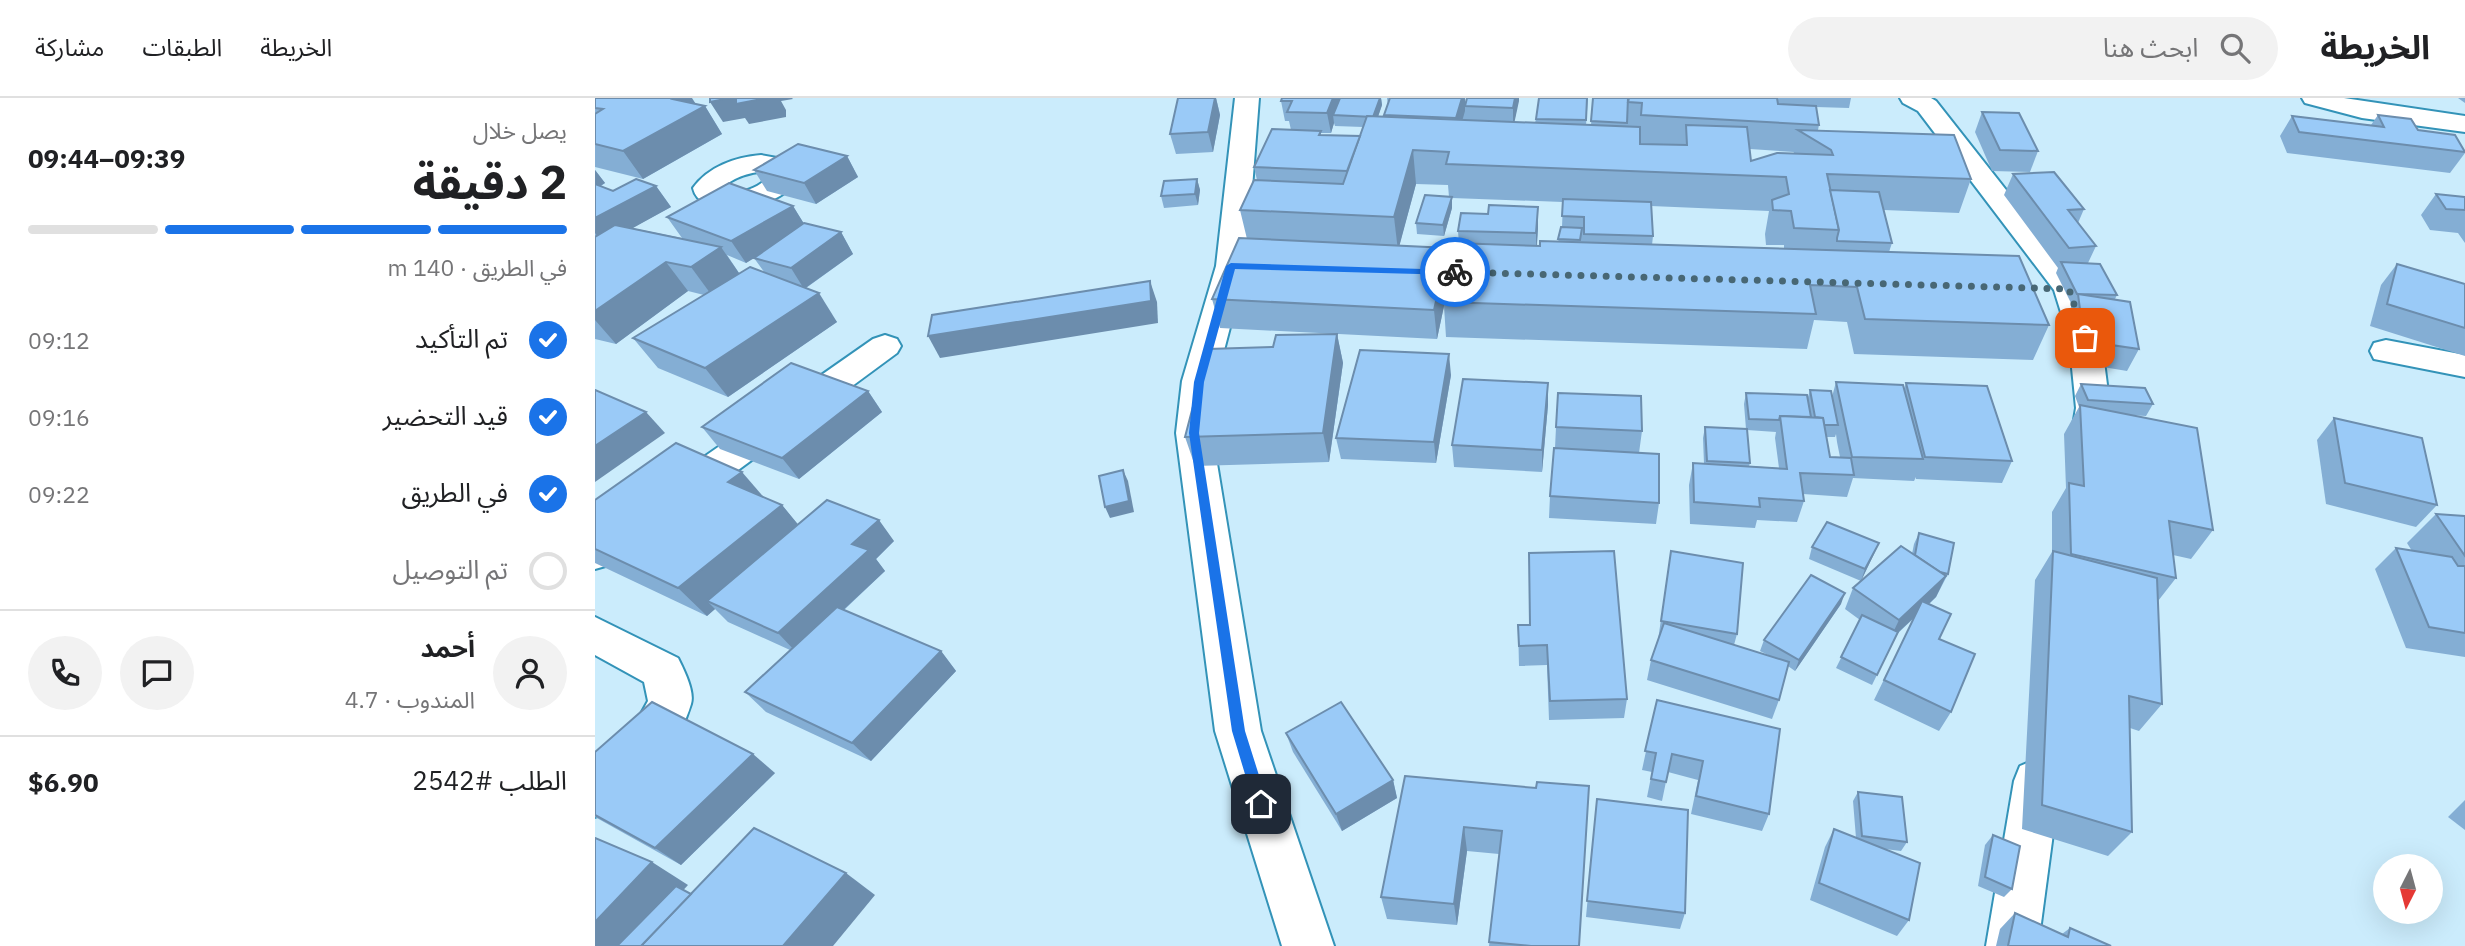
<!DOCTYPE html>
<html lang="ar">
<head>
<meta charset="utf-8">
<style>
	:root { --surface:#fff; --page:#f2f2f2; --text:#202124; --muted:#757577; --line:#e0e0e0; --accent:#1a73e8 }
	body { margin:0; font-family:"IBM Plex Sans","Noto Sans Arabic",sans-serif; background:var(--page); color:var(--text); direction:rtl; height:100vh; display:flex; flex-direction:column; font-size:26px; white-space:nowrap }
	* { box-sizing:border-box; margin:0 }
	p { font-size:23px; color:var(--muted) }
	.icon { flex:none; width:38px; height:38px; fill:none; stroke:currentColor; stroke-width:2; stroke-linecap:round; stroke-linejoin:round }
	.map { position:relative; flex:1; overflow:hidden; direction:ltr }
	.drawer { display:flex; flex-direction:column; background:var(--surface); width:595px }
	.drawer>* { flex:none }
	.needle { width:46px; rotate:186deg }
	.fabs { position:absolute; left:1778px; top:756px; display:grid; gap:14px }
	.fabs a { display:grid; place-items:center; width:70px; height:70px; border-radius:50%; background:var(--surface); box-shadow:0 7px 28px #0002; font-size:35px }
	.pin { position:absolute; display:grid; place-items:center; width:60px; height:60px; color:#fff; margin:-30px; border-radius:14px; box-shadow:0 4px 10px #0006 }
	.courier { position:absolute; display:grid; place-items:center; width:70px; height:70px; margin:-35px; border:5px solid #1a73e8; border-radius:50%; background:#fff; color:#222; box-shadow:0 2px 9px #0007 }
	.headline em { font-style:normal; font-weight:700 }
	.headline div { display:flex; flex-direction:column-reverse }
	.headline { display:flex; align-items:center; justify-content:space-between; height:119px; padding:0 28px }
	h1 { font-size:46px; font-weight:700; line-height:52px }
	.bar { display:grid; grid-template-columns:repeat(4,1fr); gap:10px 7px; align-content:center; height:84px; padding:0 28px }
	.bar i { height:9px; border-radius:5px; background:var(--line) }
	.bar .active { background:var(--accent) }
	.bar p { grid-column:span 4 }
	.line { display:flex; align-items:center; gap:18px; padding:0 28px; border-top:2px solid var(--line) }
	.line div { flex:1 }
	.round { display:grid; place-items:center; flex:none; width:74px; height:74px; border-radius:37px; background:var(--page) }
	ol { padding:0 28px; list-style:none }
	li { display:flex; align-items:center; gap:21px; height:77px }
	li p { margin-inline-start:auto }
	li .icon { padding:7px; border-radius:50%; background:var(--accent); color:#fff; stroke-width:4 }
	li:last-child { color:var(--muted) }
	li i { width:38px; height:38px; border:4px solid var(--line); border-radius:50% }
	header { display:flex; align-items:center; gap:42px; box-sizing:border-box; height:98px; padding:0 35px; background:var(--surface); border-bottom:2px solid var(--line) }
	header strong { font-size:33px }
	nav { display:flex; gap:38px; margin-inline-start:auto; font-size:24px }
	.search { width:490px; height:63px; background:var(--page); display:flex; align-items:center; gap:18px; box-sizing:border-box; padding:0 24px; border-radius:38px; color:var(--muted); font-size:26px }
	main { display:flex; flex:1; min-height:0 }
	.map>svg:first-child { display:block }
	.lines { fill:none; stroke-linecap:round; stroke-linejoin:round }
	.minor-casing { stroke:#3393b8; stroke-width:4 }
	.minor { fill:#fff; fill-rule:evenodd }
	.wall { fill:#84aed4; fill-rule:evenodd }
	.shaded-wall { fill:#6c8dad }
	.building { fill:#9acaf7; stroke:#6c8dad; stroke-width:2 }
	.route { fill:#1a73e8 }
	.done { stroke:#486774; stroke-width:7; stroke-dasharray:0 12.6 }
</style>
</head>
<body>
<header>
<strong>الخريطة</strong>
<div class="search"><svg class="icon" aria-label="search" viewBox="0 0 24 24"><circle cx="10" cy="10" r="6"/><path d="M15 15l6 6"/></svg>ابحث هنا</div>
<nav><a>الخريطة</a><a>الطبقات</a><a>مشاركة</a></nav>
</header>
<main>
<div class="map">
<svg width="1870" height="848" viewBox="0 0 1870 848">
	<rect width="100%" height="100%" fill="#cbecfc"/>
	<g class="lines">
		<!-- minor casing -->
		<g class="minor-casing">
			<g id="minor">
				<polygon points="640,0 664,0 651,168 621,283 617,335 666,633 739,848 687,848 620,633 581,335 587,283 621,168"/>
				<polygon points="1305,0 1336,0 1341,3 1489,191 1506,240 1515,310 1512,339 1507,348 1494,352 1481,348 1476,339 1481,310 1474,240 1459,192 1323,13 1308,5"/>
				<polygon points="1707,0 1749,0 1870,18 1870,34 1767,20 1710,5"/>
				<path d="M 166,57 L 193,62 L 205,73 C 200,82 196,90 188,96 C 169,110 105,122 98,90 C 113,69 140,59 166,57 ZM 174,73 L 177,75 C 166,90 143,99 126,91 C 137,79 158,73 174,73 Z"/>
				<polygon points="290,237 302,241 306,248 302,255 14,467 0,471 0,435 278,241"/>
				<polygon points="1791,242 1870,257 1870,279 1779,261 1775,253 1779,245"/>
				<path d="M 0,519 L 83,560 C 89,572 100,594 96,606 C 84,648 40,704 0,719 L 0,666 L 37,632 L 53,603 L 49,584 L 0,557 Z"/>
				<polygon points="1442,661 1459,668 1465,683 1443,848 1391,848 1419,683 1425,668"/>
			</g>
		</g>
		<!-- minor -->
		<use href="#minor" class="minor"/>
	</g>
	<!-- wall -->
	<g class="wall">
		<polygon points="0,0 101,6 110,8 127,36 48,81 0,69"/>
		<polygon points="583,0 621,0 625,17 618,54 581,56 575,36"/>
		<path d="M 687,0 L 786,0 L 787,7 L 783,19 L 789,19 L 793,7 L 792,0 L 870,0 L 870,6 L 872,0 L 924,0 L 919,24 L 940,25 L 941,21 L 993,0 L 991,27 L 996,27 L 998,0 L 1256,0 L 1254,10 L 1221,9 L 1224,27 L 1223,32 L 1376,81 L 1364,115 L 1289,112 L 1297,145 L 1294,154 L 1454,227 L 1438,262 L 1259,256 L 1252,224 L 1219,222 L 1212,251 L 851,239 L 849,208 L 842,241 L 625,230 L 617,201 L 652,141 L 645,112 L 662,82 L 659,69 L 696,32 L 694,23 L 690,23 L 686,3 ZM 739,25 L 740,28 L 768,29 L 765,38 L 726,37 L 726,35 L 736,35 ZM 1155,51 L 1199,54 L 1198,56 L 1156,63 ZM 821,86 L 853,87 L 854,99 L 821,125 L 822,136 L 849,138 L 857,110 L 857,100 L 968,104 L 967,129 L 963,144 L 942,148 L 943,130 L 863,133 L 864,146 L 855,171 L 804,148 ZM 1056,108 L 1174,113 L 1170,136 L 1171,147 L 1189,147 L 1189,151 L 1057,147 L 1058,138 Z"/>
		<polygon points="1863,0 1870,0 1870,5"/>
		<polygon points="1387,14 1443,53 1435,74 1397,73 1380,34"/>
		<polygon points="1783,17 1823,32 1870,53 1870,55 1855,75 1692,55 1685,38 1697,18 1776,27"/>
		<polygon points="252,58 263,79 221,106 172,93 159,72"/>
		<path d="M 0,72 L 10,85 L 6,88 L 18,93 L 61,88 L 76,109 L 37,130 L 87,140 L 72,119 L 198,108 L 209,126 L 246,134 L 258,156 L 211,190 L 242,224 L 133,299 L 63,270 L 38,240 L 109,197 L 93,193 L 21,246 L 0,241 ZM 132,157 L 151,165 L 161,158 L 159,160 L 170,175 L 144,175 Z"/>
		<polygon points="1418,76 1489,111 1483,125 1501,148 1493,165 1522,197 1520,201 1544,251 1532,273 1478,264 1472,218 1477,207 1461,175 1463,170 1409,97"/>
		<polygon points="602,81 605,92 603,107 569,110 566,98"/>
		<polygon points="1841,96 1870,99 1870,145 1863,135 1835,132 1826,117"/>
		<polygon points="1802,166 1870,186 1870,258 1775,228 1786,187"/>
		<polygon points="742,236 748,265 734,364 600,368 590,339 678,249"/>
		<polygon points="856,277 841,365 746,361 741,340"/>
		<path d="M 1241,284 L 1309,291 L 1311,285 L 1417,363 L 1407,385 L 1321,381 L 1321,379 L 1319,383 L 1258,380 L 1252,399 L 1208,396 L 1209,403 L 1202,424 L 1162,422 L 1160,430 L 1095,426 L 1094,387 L 1098,365 L 1109,366 L 1108,340 L 1110,329 L 1151,331 L 1149,306 L 1151,295 L 1213,299 L 1215,292 L 1237,299 ZM 1152,332 L 1181,334 L 1180,340 L 1184,370 L 1154,368 L 1155,365 ZM 1241,336 L 1242,344 L 1245,359 L 1235,359 L 1231,339 L 1240,339 Z"/>
		<polygon points="953,285 953,307 947,374 859,369 857,347"/>
		<polygon points="1486,286 1558,306 1551,318 1534,317 1618,432 1596,461 1578,457 1581,480 1563,503 1567,606 1544,633 1535,630 1537,734 1513,758 1427,731 1440,482 1457,454 1457,414 1471,390 1469,336 1484,309 1480,298"/>
		<polygon points="273,293 287,314 204,381 125,351 107,329"/>
		<polygon points="1739,320 1842,407 1821,429 1731,406 1722,342"/>
		<polygon points="961,329 1047,333 1044,355 1064,405 1061,426 954,420 955,398 960,350"/>
		<polygon points="169,400 187,407 203,427 299,443 281,461 290,473 249,512 346,553 361,573 276,663 171,614 150,594 195,552 133,524 120,511 112,518 0,465 0,402"/>
		<polygon points="1841,416 1870,418 1870,559 1811,550 1780,471 1801,450 1817,453 1812,445"/>
		<polygon points="1324,435 1353,476 1341,499 1334,506 1344,541 1356,614 1344,633 1279,602 1319,520 1302,536 1277,587 1241,570 1265,522 1250,511 1258,490 1317,456 1319,446"/>
		<polygon points="1284,445 1266,483 1214,461 1217,449"/>
		<polygon points="1076,453 1142,536 1139,547 1175,558 1165,553 1169,542 1246,506 1200,573 1193,568 1184,602 1177,621 1052,582 1056,562 1063,542"/>
		<polygon points="923,527 1032,601 1029,620 954,622 952,567 924,568"/>
		<polygon points="1062,602 1174,716 1167,733 1096,716 1103,682 1073,674 1067,703 1052,699 1057,674 1047,672"/>
		<polygon points="691,635 798,682 802,700 747,733 698,654"/>
		<polygon points="0,654 180,675 86,767 0,719"/>
		<polygon points="810,678 941,690 984,848 894,848 904,756 872,753 862,827 792,821 786,799"/>
		<polygon points="1263,694 1312,744 1306,753 1290,751 1314,822 1302,838 1215,802 1230,749 1239,731 1261,740 1258,703"/>
		<polygon points="1002,701 1090,815 1085,831 991,819"/>
		<polygon points="1870,702 1870,732 1853,719"/>
		<polygon points="1398,737 1417,791 1409,799 1383,788 1390,747"/>
		<polygon points="1420,815 1467,836 1475,830 1516,848 1401,848 1405,831"/>
	</g>
	<!-- shaded-wall -->
	<g class="shaded-wall">
		<polygon points="78,0 97,0 104,11 110,8 127,36 48,81 28,53"/>
		<polygon points="135,0 197,0 198,1 186,3 191,12 191,19 154,26 150,20 128,24 115,4"/>
		<polygon points="620,0 621,0 625,17 618,54 613,34"/>
		<polygon points="738,0 749,0 738,17 739,25 736,35 732,15"/>
		<polygon points="785,0 786,0 787,7 779,30 778,19"/>
		<polygon points="867,0 870,0 870,13 862,41 861,20"/>
		<polygon points="920,0 924,0 924,3 918,31 918,10"/>
		<polygon points="818,52 821,86 803,153 799,119"/>
		<polygon points="252,58 263,79 221,106 209,85"/>
		<polygon points="0,72 10,85 0,91"/>
		<polygon points="602,81 605,92 603,107 600,96"/>
		<polygon points="61,88 76,109 9,146 0,135 0,120"/>
		<polygon points="857,99 857,110 849,138 848,127"/>
		<polygon points="198,108 211,129 151,165 136,143"/>
		<polygon points="943,109 943,130 941,157 941,135"/>
		<polygon points="246,134 258,156 209,191 196,170"/>
		<polygon points="126,149 146,178 118,199 96,169"/>
		<polygon points="853,150 855,179 849,204 849,208 842,241 839,212"/>
		<polygon points="71,164 93,193 21,246 0,222 0,213"/>
		<polygon points="555,183 562,204 563,225 345,260 333,238"/>
		<polygon points="224,195 242,224 133,299 110,270"/>
		<polygon points="742,236 748,265 734,364 728,335"/>
		<polygon points="854,256 856,277 841,365 839,344"/>
		<polygon points="953,285 953,307 947,374 947,352"/>
		<polygon points="273,293 287,314 204,381 187,360"/>
		<polygon points="51,314 70,335 0,384 0,348"/>
		<polygon points="528,372 533,383 539,414 515,420 510,409"/>
		<polygon points="147,374 172,403 133,384"/>
		<polygon points="187,407 211,436 112,503 120,511 112,518 83,490"/>
		<polygon points="284,422 299,443 281,461 290,473 202,555 183,535 257,446"/>
		<polygon points="1284,445 1279,456 1266,483 1270,471"/>
		<polygon points="1351,478 1341,499 1294,543 1304,522"/>
		<polygon points="1250,495 1246,506 1200,573 1204,562"/>
		<polygon points="346,553 361,573 276,663 257,645"/>
		<polygon points="158,656 180,675 86,767 60,750"/>
		<polygon points="798,682 802,700 747,733 741,716"/>
		<polygon points="869,729 872,753 862,827 859,806"/>
		<polygon points="57,764 93,787 37,848 0,848 0,824"/>
		<polygon points="251,775 280,797 238,848 188,848"/>
	</g>
	<!-- building -->
	<g class="building">
		<polygon points="0,0 78,0 77,1 110,8 28,53 0,46 0,16 8,11 0,10"/>
		<polygon points="115,0 135,0 115,4"/>
		<polygon points="141,0 172,0 141,6"/>
		<polygon points="583,0 620,0 613,34 575,36"/>
		<polygon points="687,0 738,0 732,15 692,14 697,3 686,3"/>
		<polygon points="745,0 785,0 778,19 738,17"/>
		<polygon points="795,0 867,0 861,20 789,17"/>
		<polygon points="872,0 920,0 918,10 870,8"/>
		<polygon points="944,0 992,0 991,22 941,21"/>
		<polygon points="998,0 1033,0 1032,25 996,23"/>
		<polygon points="1034,0 1182,0 1183,6 1221,8 1224,27 1046,17 1047,5 1033,4"/>
		<polygon points="1387,14 1424,15 1443,53 1405,52"/>
		<polygon points="1783,17 1816,21 1823,32 1860,37 1870,54 1704,34 1697,18 1789,29"/>
		<polygon points="772,18 1045,29 1045,46 1092,47 1091,27 1152,29 1156,63 1182,55 1238,57 1236,52 1203,32 1359,37 1376,81 1232,76 1244,132 1199,130 1196,113 1178,112 1177,102 1194,96 1191,79 851,66 854,54 818,52 799,119 645,112 659,82 748,86"/>
		<polygon points="677,31 726,33 724,37 765,38 752,73 659,69"/>
		<polygon points="203,46 252,58 209,85 159,72"/>
		<polygon points="1459,74 1489,111 1473,112 1501,148 1474,150 1418,76"/>
		<polygon points="41,81 61,88 0,120 0,86 18,93"/>
		<polygon points="602,81 600,96 566,98 569,83"/>
		<polygon points="134,85 198,108 136,143 72,119"/>
		<polygon points="1235,92 1284,94 1297,145 1242,143 1242,140 1244,132"/>
		<polygon points="1841,96 1870,99 1870,112 1851,111"/>
		<polygon points="830,97 857,99 848,127 821,125"/>
		<polygon points="968,101 1056,104 1058,138 989,136 989,119 967,118"/>
		<polygon points="894,107 943,109 941,135 863,133 866,115 893,116"/>
		<polygon points="209,125 246,134 196,170 159,160"/>
		<polygon points="20,127 126,149 96,169 71,164 0,213 0,139"/>
		<polygon points="966,129 987,130 985,142 963,141"/>
		<polygon points="644,140 853,150 839,212 617,201"/>
		<polygon points="945,143 1424,158 1454,227 1270,221 1262,189 1215,187 1221,216 849,204 859,145 945,148"/>
		<polygon points="1466,164 1505,166 1522,197 1482,196"/>
		<polygon points="1802,166 1870,186 1870,230 1792,206"/>
		<polygon points="155,169 224,195 110,270 38,240"/>
		<polygon points="555,183 556,203 333,238 337,217"/>
		<polygon points="1483,196 1535,204 1544,251 1489,243"/>
		<polygon points="742,236 728,335 590,339 613,251 678,249 681,237"/>
		<polygon points="765,252 854,256 839,344 741,340"/>
		<polygon points="196,265 273,293 187,360 107,329"/>
		<polygon points="868,281 953,285 947,352 857,347"/>
		<polygon points="1241,284 1308,287 1328,361 1257,359"/>
		<polygon points="1311,285 1392,288 1417,363 1330,359"/>
		<polygon points="1486,286 1550,290 1558,306 1493,302"/>
		<polygon points="0,292 51,314 0,348"/>
		<polygon points="1215,292 1236,293 1243,327 1229,327 1228,320 1220,319"/>
		<polygon points="963,295 1046,298 1047,333 961,329"/>
		<polygon points="1151,295 1212,297 1216,319 1185,318 1184,322 1154,321"/>
		<polygon points="1485,307 1602,330 1618,432 1574,423 1581,480 1476,456 1474,385 1489,388"/>
		<polygon points="1185,318 1228,320 1235,359 1256,360 1259,377 1205,375 1209,403 1164,400 1165,409 1099,404 1098,365 1192,371"/>
		<polygon points="1739,320 1827,340 1842,407 1750,385"/>
		<polygon points="1110,329 1152,331 1155,365 1112,363"/>
		<polygon points="81,345 147,374 133,384 187,407 83,490 0,451 0,402"/>
		<polygon points="959,350 1064,356 1064,405 955,398"/>
		<polygon points="528,372 534,403 510,409 504,378"/>
		<polygon points="232,402 284,422 257,446 274,452 183,535 112,503"/>
		<polygon points="1841,416 1870,418 1870,458"/>
		<polygon points="1232,424 1284,445 1270,471 1217,449"/>
		<polygon points="1324,435 1359,445 1353,476 1345,474 1320,457"/>
		<polygon points="1306,448 1351,478 1304,522 1258,490"/>
		<polygon points="1801,450 1857,459 1863,468 1870,468 1870,535 1834,529"/>
		<polygon points="1019,453 1032,601 955,603 952,547 924,548 923,527 935,527 934,455"/>
		<polygon points="1076,453 1148,465 1142,536 1066,523"/>
		<polygon points="1458,453 1562,480 1567,606 1534,598 1537,734 1447,707"/>
		<polygon points="1216,477 1250,495 1204,562 1169,542"/>
		<polygon points="1327,503 1356,516 1344,541 1380,556 1356,614 1289,582"/>
		<polygon points="242,509 346,553 257,645 150,594"/>
		<polygon points="1267,517 1303,534 1282,577 1246,559"/>
		<polygon points="1069,525 1194,564 1184,602 1056,562"/>
		<polygon points="1062,602 1185,631 1174,716 1101,698 1108,663 1077,656 1071,684 1056,681 1061,655 1050,653"/>
		<polygon points="57,604 158,656 60,750 0,717 0,654"/>
		<polygon points="746,604 798,682 741,716 691,635"/>
		<polygon points="810,678 941,690 942,684 994,688 984,848 936,848 894,844 907,733 869,729 859,806 786,799"/>
		<polygon points="1263,694 1307,699 1312,744 1267,738"/>
		<polygon points="1002,701 1093,712 1090,815 992,803"/>
		<polygon points="159,730 251,775 188,848 46,848"/>
		<polygon points="1239,731 1325,765 1314,822 1224,785"/>
		<polygon points="1398,737 1425,748 1417,791 1390,779"/>
		<polygon points="0,740 57,764 0,824"/>
		<polygon points="81,788 96,796 46,848 22,848"/>
		<polygon points="1420,815 1473,839 1475,830 1516,848 1413,848"/>
	</g>
	<!-- route -->
	<polygon class="route" points="636,165 860,172 864,174 860,177 640,171 609,284 604,335 650,633 673,706 666,713 659,706 637,633 594,335 599,284 631,168"/>
	<g class="lines">
		<!-- done -->
		<polyline class="done" points="860,174 1474,191 1490,240"/>
	</g>
</svg>
<div class="fabs">
<a><svg class="needle" viewBox="-14 -14 28 28"><path d="M0-13l5 13h-10z" fill="#e53935"/><path d="M0 13l5-13h-10z" fill="#757577"/></svg></a>
</div>
<div class="pin" style="left:1490px;top:240px;background:#ea580c"><svg class="icon" aria-label="bag" viewBox="0 0 24 24"><path d="M5 8h14l-1 12H6zM9 8a3 3 0 0 1 6 0"/></svg></div>
<div class="pin" style="left:666px;top:706px;background:#1f2937"><svg class="icon" aria-label="home" viewBox="0 0 24 24"><path d="M3 11l9-7 9 7M6 9v11h12V9"/></svg></div>
<div class="courier" style="left:860px;top:174px"><svg class="icon" aria-label="bike" viewBox="0 0 24 24"><circle cx="6" cy="16" r="4"/><circle cx="18" cy="16" r="4"/><path d="M6 16l4-8h5l3 8M10 8l3 8H6M13 5h3"/></svg></div>
</div>
<section class="drawer">
<div class="headline"><div><h1>2 دقيقة</h1><p>يصل خلال</p></div><em>09:39–09:44</em></div>
<div class="bar"><i class="active"></i><i class="active"></i><i class="active"></i><i></i><p>في الطريق · 140 m</p></div>
<ol>
<li><svg class="icon" aria-label="check" viewBox="0 0 24 24"><path d="M5 12l5 5 9-10"/></svg>تم التأكيد<p>09:12</p></li>
<li><svg class="icon" aria-label="check" viewBox="0 0 24 24"><path d="M5 12l5 5 9-10"/></svg>قيد التحضير<p>09:16</p></li>
<li><svg class="icon" aria-label="check" viewBox="0 0 24 24"><path d="M5 12l5 5 9-10"/></svg>في الطريق<p>09:22</p></li>
<li><i></i>تم التوصيل</li>
</ol>
<div class="line" style="height:126px"><a class="round"><svg class="icon" aria-label="person" viewBox="0 0 24 24"><circle cx="12" cy="8" r="4"/><path d="M4 21q1-7 8-7t8 7"/></svg></a><div><b>أحمد</b><p>المندوب · 4.7</p></div><a class="round"><svg class="icon" aria-label="chat" viewBox="0 0 24 24"><path d="M4 5h16v11H9l-5 4z"/></svg></a><a class="round"><svg class="icon" aria-label="phone" viewBox="0 0 24 24"><path d="M5 4h4l2 5-3 2q2 4 5 5l2-3 5 2v4C11 20 4 13 5 4z"/></svg></a></div>
<div class="line" style="height:91px"><div>الطلب #2542</div><b>$6.90</b></div>
</section>
</main>
</body>
</html>
